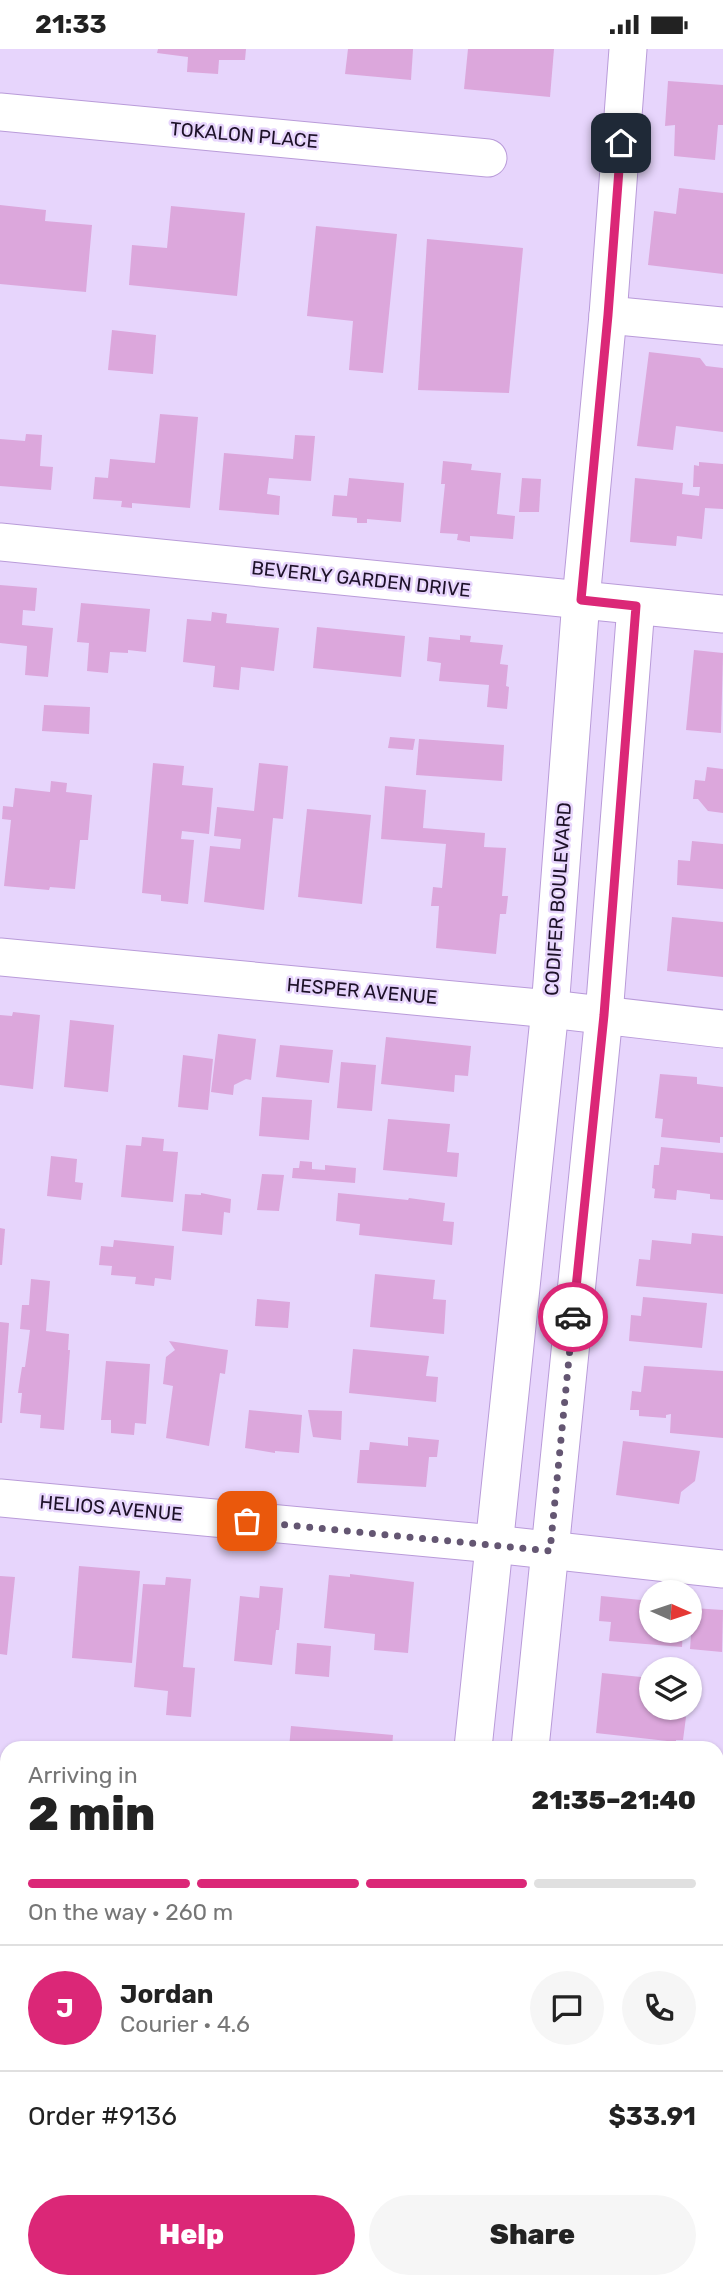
<!DOCTYPE html>
<html lang="en">
<head>
<meta charset="utf-8">
<style>
	:root { --surface:#fff; --page:#f6f6f6; --text:#222; --muted:#767676; --line:#e0e0e0; --accent:#db2777 }
	body { margin:0; font-family:Rubik,sans-serif; background:var(--page); color:var(--text); height:100vh; display:flex; flex-direction:column; font-size:26px; white-space:nowrap }
	* { box-sizing:border-box; margin:0 }
	p { font-size:23px; color:var(--muted) }
	.icon { flex:none; width:38px; height:38px; fill:none; stroke:currentColor; stroke-width:2; stroke-linecap:round; stroke-linejoin:round }
	.map { position:relative; flex:1; overflow:hidden }
	.panel { position:absolute; left:0px; top:1692px; width:724px; height:548px; display:flex; flex-direction:column; background:var(--surface); border-radius:21px 21px 0 0; box-shadow:0 2px 5px #0004 }
	.panel>* { flex:none }
	.needle { width:46px; rotate:93deg }
	.tools { position:absolute; left:639px; top:1531px; display:grid; gap:14px }
	.tools a { display:grid; place-items:center; width:63px; height:63px; border-radius:50%; background:var(--surface); box-shadow:0 2px 5px #0004; font-size:35px }
	.pin { position:absolute; display:grid; place-items:center; width:60px; height:60px; color:#fff; margin:-30px; border-radius:14px; box-shadow:0 4px 10px #0006 }
	.courier { position:absolute; display:grid; place-items:center; width:70px; height:70px; margin:-35px; border:5px solid #db2777; border-radius:50%; background:#fff; color:#222; box-shadow:0 2px 9px #0007 }
	.headline em { font-style:normal; font-weight:800 }
	.headline div { display:flex; flex-direction:column-reverse }
	.headline { display:flex; align-items:center; justify-content:space-between; height:119px; padding:0 28px }
	h1 { font-size:46px; font-weight:800; line-height:52px }
	.bar { display:grid; grid-template-columns:repeat(4,1fr); gap:10px 7px; align-content:center; height:84px; padding:0 28px }
	.bar i { height:9px; border-radius:5px; background:var(--line) }
	.bar .selected { background:var(--accent) }
	.bar p { grid-column:span 4 }
	.line { display:flex; align-items:center; gap:18px; padding:0 28px; border-top:2px solid var(--line) }
	.line div { flex:1 }
	.round { display:grid; place-items:center; flex:none; width:74px; height:74px; border-radius:37px; background:var(--page) }
	.cta { display:flex; gap:14px; margin-top:auto; padding:14px 28px }
	.cta a { flex:1; height:80px; border-radius:42px; background:var(--accent); color:#fff; font-size:28px; font-weight:800; line-height:80px; text-align:center }
	.cta a+a { background:var(--page); color:var(--text) }
	.status { display:flex; justify-content:space-between; align-items:center; height:49px; padding:0 35px; background:var(--surface); direction:ltr }
	.status svg { height:19px; fill:currentColor }
	.map>svg:first-child { display:block }
	.built { fill:#dac6f1 }
	.building { fill:#dca7dc }
	.lines { fill:none; stroke-linecap:round; stroke-linejoin:round }
	.lane-casing { stroke:#b99bd9; stroke-width:22 }
	.street-casing { stroke:#b99bd9; stroke-width:39 }
	.secondary-casing { stroke:#b99bd9; stroke-width:41 }
	.path { stroke:#817291; stroke-width:4.5; stroke-dasharray:2 5; stroke-linecap:butt }
	.lane { stroke:#fff; stroke-width:19 }
	.street { stroke:#fff; stroke-width:37 }
	.secondary { stroke:#fff; stroke-width:38 }
	.done { stroke:#645672; stroke-width:7; stroke-dasharray:0 12.6 }
	.route { stroke:#db2777; stroke-width:9 }
	.labels { text-anchor:middle; dominant-baseline:central; stroke-width:5; stroke-linejoin:round; paint-order:stroke }
	.street-label { font-size:19px; fill:#1d1128; stroke:#e7d5fc }
</style>
</head>
<body>
<div class="status"><b>21:33</b><svg viewBox="0 0 49 12"><path d="M0 12V9h3v3zM5 12V6h3v6zM10 12V3h3v9zM15 12V0h3v12zM26 1h20v11H26zM47 4h2v5h-2z"/></svg></div>
<div class="map">
<svg width="723" height="2239" viewBox="0 0 723 2239">
	<rect width="100%" height="100%" fill="#e7d5fc"/>
	<!-- built -->
	<polygon class="built" points="0,2127 7,2128 7,2233 388,2233 388,2239 0,2239"/>
	<!-- building -->
	<g class="building">
		<polygon points="158,0 246,0 245,11 219,11 218,25 187,23 188,8 157,4"/>
		<polygon points="348,0 413,0 411,31 345,25"/>
		<polygon points="468,0 554,0 550,48 464,40"/>
		<polygon points="668,32 723,36 723,76 718,76 715,111 674,107 675,76 665,77"/>
		<polygon points="679,139 723,144 723,225 648,216 654,162 676,165"/>
		<polygon points="0,156 46,161 45,172 92,176 86,243 0,235"/>
		<polygon points="171,157 245,164 237,247 129,236 132,196 167,199"/>
		<polygon points="316,177 397,185 383,324 349,321 353,272 307,267"/>
		<polygon points="427,190 523,199 509,344 418,341"/>
		<polygon points="112,281 156,286 153,325 108,321"/>
		<polygon points="649,303 700,309 706,317 723,319 723,383 676,377 673,401 637,397"/>
		<polygon points="160,365 198,368 190,459 132,454 132,459 121,458 122,452 93,450 95,428 108,429 110,410 155,414"/>
		<polygon points="26,385 42,386 40,417 53,418 51,441 0,437 0,390 25,392"/>
		<polygon points="295,386 315,387 311,432 269,429 267,445 280,447 279,466 219,461 224,404 293,410"/>
		<polygon points="443,412 472,415 471,421 501,424 497,465 515,467 513,490 470,487 470,493 457,491 458,485 440,484 445,435 441,435"/>
		<polygon points="699,413 723,415 723,460 705,459 702,490 677,487 676,497 630,493 635,429 683,434 682,445 699,447 700,438 693,438 694,416 699,417"/>
		<polygon points="349,429 404,434 401,473 367,470 367,474 357,474 357,469 332,467 334,446 347,447"/>
		<polygon points="522,429 541,430 539,463 519,463"/>
		<polygon points="0,536 37,539 35,562 23,561 22,576 53,579 48,628 25,626 27,597 0,594"/>
		<polygon points="81,554 150,560 146,603 128,601 128,604 110,603 108,624 87,622 89,594 77,593"/>
		<polygon points="212,563 227,565 226,574 279,579 274,622 241,618 239,641 213,638 215,617 183,613 187,570 211,572"/>
		<polygon points="317,578 405,587 401,628 313,619"/>
		<polygon points="460,586 471,587 470,593 503,596 500,615 508,616 506,637 509,638 507,660 487,658 489,636 439,632 441,614 427,612 429,588 460,591"/>
		<polygon points="694,601 723,604 721,684 686,681"/>
		<polygon points="44,656 90,658 89,685 42,682"/>
		<polygon points="390,688 415,690 413,701 388,699"/>
		<polygon points="419,690 504,696 502,732 416,726"/>
		<polygon points="153,714 184,717 182,736 213,739 209,785 182,782 181,790 194,791 188,855 161,852 161,846 142,844"/>
		<polygon points="259,714 288,717 283,770 273,769 264,861 204,853 210,797 240,800 241,790 214,787 217,758 254,762"/>
		<polygon points="707,718 723,720 723,764 708,762 698,750 693,750 695,731 705,732"/>
		<polygon points="51,732 67,734 66,743 92,746 88,791 80,791 75,840 50,838 49,841 4,837 11,771 2,770 3,757 13,758 15,739 50,743"/>
		<polygon points="385,737 426,741 423,779 485,784 484,798 506,799 502,847 508,847 506,865 500,865 496,905 436,899 439,857 431,857 433,838 442,839 446,795 381,790"/>
		<polygon points="307,760 371,766 362,855 298,848"/>
		<polygon points="692,792 723,795 723,840 677,836 678,811 690,812"/>
		<polygon points="672,868 723,873 723,928 667,922"/>
		<polygon points="13,963 40,966 33,1040 0,1036 0,966 12,967"/>
		<polygon points="70,971 114,976 108,1043 64,1038"/>
		<polygon points="218,985 256,990 251,1031 246,1030 234,1036 233,1046 211,1043"/>
		<polygon points="386,988 471,997 468,1027 455,1026 454,1043 381,1035"/>
		<polygon points="280,996 333,1001 329,1034 276,1028"/>
		<polygon points="183,1006 213,1010 208,1061 178,1058"/>
		<polygon points="341,1013 376,1016 372,1062 337,1059"/>
		<polygon points="660,1025 697,1028 697,1035 723,1038 723,1088 720,1088 720,1094 661,1088 663,1070 655,1069"/>
		<polygon points="262,1048 312,1051 309,1091 259,1087"/>
		<polygon points="388,1070 450,1075 447,1103 459,1104 457,1128 383,1121"/>
		<polygon points="142,1088 164,1090 163,1102 178,1103 173,1153 121,1148 126,1096 141,1097"/>
		<polygon points="661,1098 723,1104 723,1151 710,1150 710,1145 677,1141 676,1151 654,1149 655,1140 652,1139 654,1116 659,1116"/>
		<polygon points="51,1107 77,1110 75,1133 83,1134 81,1151 47,1147"/>
		<polygon points="300,1112 312,1113 312,1120 325,1121 325,1116 356,1119 355,1134 292,1129 293,1119 299,1119"/>
		<polygon points="262,1125 284,1126 279,1162 257,1161"/>
		<polygon points="201,1144 231,1150 230,1164 224,1163 222,1186 182,1182 185,1145 201,1146"/>
		<polygon points="338,1144 408,1151 409,1149 445,1154 443,1172 454,1173 452,1196 359,1186 360,1175 336,1172"/>
		<polygon points="0,1179 5,1180 2,1216 0,1216"/>
		<polygon points="692,1184 723,1187 723,1245 636,1237 639,1210 650,1211 652,1191 691,1195"/>
		<polygon points="114,1191 174,1197 171,1231 155,1229 154,1237 135,1235 136,1228 111,1226 112,1217 99,1216 101,1197 113,1198"/>
		<polygon points="375,1225 435,1231 433,1250 446,1251 444,1285 370,1278"/>
		<polygon points="31,1230 50,1232 46,1282 69,1285 68,1301 70,1301 64,1381 40,1379 41,1366 20,1364 22,1344 18,1344 20,1330 22,1318 25,1318 30,1281 20,1280 22,1256 29,1256"/>
		<polygon points="643,1248 707,1254 702,1299 629,1292 631,1266 641,1267"/>
		<polygon points="257,1250 290,1253 288,1279 255,1277"/>
		<polygon points="0,1273 9,1274 2,1374 0,1374"/>
		<polygon points="169,1292 228,1301 225,1325 220,1324 209,1397 166,1389 173,1337 163,1335 166,1308 175,1301"/>
		<polygon points="353,1300 429,1307 426,1327 438,1328 436,1353 349,1344"/>
		<polygon points="106,1312 150,1315 146,1375 135,1374 134,1386 111,1384 111,1371 101,1371"/>
		<polygon points="644,1317 723,1322 723,1389 670,1384 671,1365 666,1366 666,1369 639,1367 639,1361 630,1361 632,1342 641,1343"/>
		<polygon points="249,1361 302,1366 299,1404 275,1402 275,1404 245,1399"/>
		<polygon points="308,1361 342,1362 341,1391 313,1388"/>
		<polygon points="408,1388 439,1391 437,1408 429,1408 426,1438 357,1434 360,1401 369,1401 370,1393 408,1397"/>
		<polygon points="623,1392 700,1402 695,1432 681,1443 679,1455 616,1446"/>
		<polygon points="79,1517 140,1522 132,1614 72,1609"/>
		<polygon points="350,1525 414,1533 408,1604 374,1601 375,1585 324,1579 329,1526 350,1528"/>
		<polygon points="0,1527 15,1528 7,1606 0,1605"/>
		<polygon points="166,1528 191,1530 183,1618 195,1619 191,1668 166,1666 168,1642 134,1638 143,1535 165,1536"/>
		<polygon points="260,1537 283,1539 279,1581 276,1581 272,1616 234,1612 240,1547 259,1549"/>
		<polygon points="601,1547 651,1552 651,1582 683,1582 682,1598 609,1592 611,1573 599,1572"/>
		<polygon points="693,1559 723,1561 722,1603 690,1600"/>
		<polygon points="297,1594 331,1597 329,1628 295,1625"/>
		<polygon points="602,1624 651,1629 651,1659 681,1659 680,1667 686,1668 683,1691 676,1691 676,1693 596,1684"/>
		<polygon points="291,1677 393,1686 392,1699 289,1699"/>
		<polygon points="0,1850 7,1851 7,1925 0,1925"/>
		<polygon points="148,2233 338,2233 338,2239 139,2239 139,2236 147,2237"/>
		<polygon points="535,2233 588,2233 587,2239 534,2239"/>
	</g>
	<g class="lines">
		<!-- lane casing -->
		<g class="lane-casing">
			<g id="lane">
				<polyline points="0,2175 5,2152 7,2117"/>
				<polyline points="79,2239 79,2233"/>
			</g>
		</g>
		<!-- street casing -->
		<g class="street-casing">
			<g id="street">
				<polyline points="0,63 488,109"/>
				<polyline points="608,266 723,277"/>
				<polyline points="0,493 723,565"/>
				<polyline points="0,908 550,960 723,980"/>
				<polyline points="0,1449 494,1495 723,1520"/>
				<polyline points="473,1699 550,960 581,551 608,266 628,0"/>
				<polyline points="530,1699 604,966 636,557"/>
				<polyline points="419,2239 419,2233"/>
				<polyline points="475,2239 476,2233"/>
			</g>
		</g>
		<!-- secondary casing -->
		<g class="secondary-casing">
			<g id="secondary">
				<polyline points="0,2002 7,2003"/>
				<polyline points="718,2074 723,2074"/>
				<polyline points="0,2106 7,2107"/>
				<polyline points="718,2176 723,2176"/>
			</g>
		</g>
		<!-- path -->
		<g class="path">
			<polyline points="0,2053 7,2053"/>
			<polyline points="718,2120 723,2121"/>
		</g>
		<!-- lane -->
		<use href="#lane" class="lane"/>
		<!-- street -->
		<use href="#street" class="street"/>
		<!-- secondary -->
		<use href="#secondary" class="secondary"/>
	</g>
	<g class="lines">
		<!-- done -->
		<polyline class="done" points="247,1472 550,1502 573,1268"/>
		<!-- route -->
		<polyline class="route" points="573,1268 604,966 636,557 581,551 608,266 621,94"/>
	</g>
	<g class="labels">
		<!-- street labels -->
		<g class="street-label">
			<text transform="translate(244 86) rotate(5)">TOKALON PLACE</text>
			<text transform="translate(361 530) rotate(6)">BEVERLY GARDEN DRIVE</text>
			<text transform="translate(558 850) rotate(-86)">CODIFER BOULEVARD</text>
			<text transform="translate(362 942) rotate(5)">HESPER AVENUE</text>
			<text transform="translate(111 1459) rotate(5)">HELIOS AVENUE</text>
		</g>
	</g>
</svg>
<div class="tools">
<a><svg class="needle" viewBox="-14 -14 28 28"><path d="M0-13l5 13h-10z" fill="#e53935"/><path d="M0 13l5-13h-10z" fill="#767676"/></svg></a>
<a><svg class="icon" aria-label="layers" viewBox="0 0 24 24"><path d="M12 4l9 5-9 5-9-5zM3 14l9 5 9-5"/></svg></a>
</div>
<div class="pin" style="left:247px;top:1472px;background:#ea580c"><svg class="icon" aria-label="bag" viewBox="0 0 24 24"><path d="M5 8h14l-1 12H6zM9 8a3 3 0 0 1 6 0"/></svg></div>
<div class="pin" style="left:621px;top:94px;background:#1f2937"><svg class="icon" aria-label="home" viewBox="0 0 24 24"><path d="M3 11l9-7 9 7M6 9v11h12V9"/></svg></div>
<div class="courier" style="left:573px;top:1268px"><svg class="icon" aria-label="car" viewBox="0 0 24 24"><path d="M5 17H2v-5l4-1 3-4h7l3 4 3 1v5h-3M9 17h6M6 11h13"/><circle cx="7" cy="17" r="2"/><circle cx="17" cy="17" r="2"/></svg></div>
<section class="panel">
<div class="headline"><div><h1>2 min</h1><p>Arriving in</p></div><em>21:35–21:40</em></div>
<div class="bar"><i class="selected"></i><i class="selected"></i><i class="selected"></i><i></i><p>On the way · 260 m</p></div>
<div class="line" style="height:126px"><b class="round" style="background:var(--accent);color:#fff">J</b><div><b>Jordan</b><p>Courier · 4.6</p></div><a class="round"><svg class="icon" aria-label="chat" viewBox="0 0 24 24"><path d="M4 5h16v11H9l-5 4z"/></svg></a><a class="round"><svg class="icon" aria-label="phone" viewBox="0 0 24 24"><path d="M5 4h4l2 5-3 2q2 4 5 5l2-3 5 2v4C11 20 4 13 5 4z"/></svg></a></div>
<div class="line" style="height:91px"><div>Order #9136</div><b>$33.91</b></div>
<div class="cta"><a>Help</a><a>Share</a></div>
</section>
</div>
</body>
</html>
